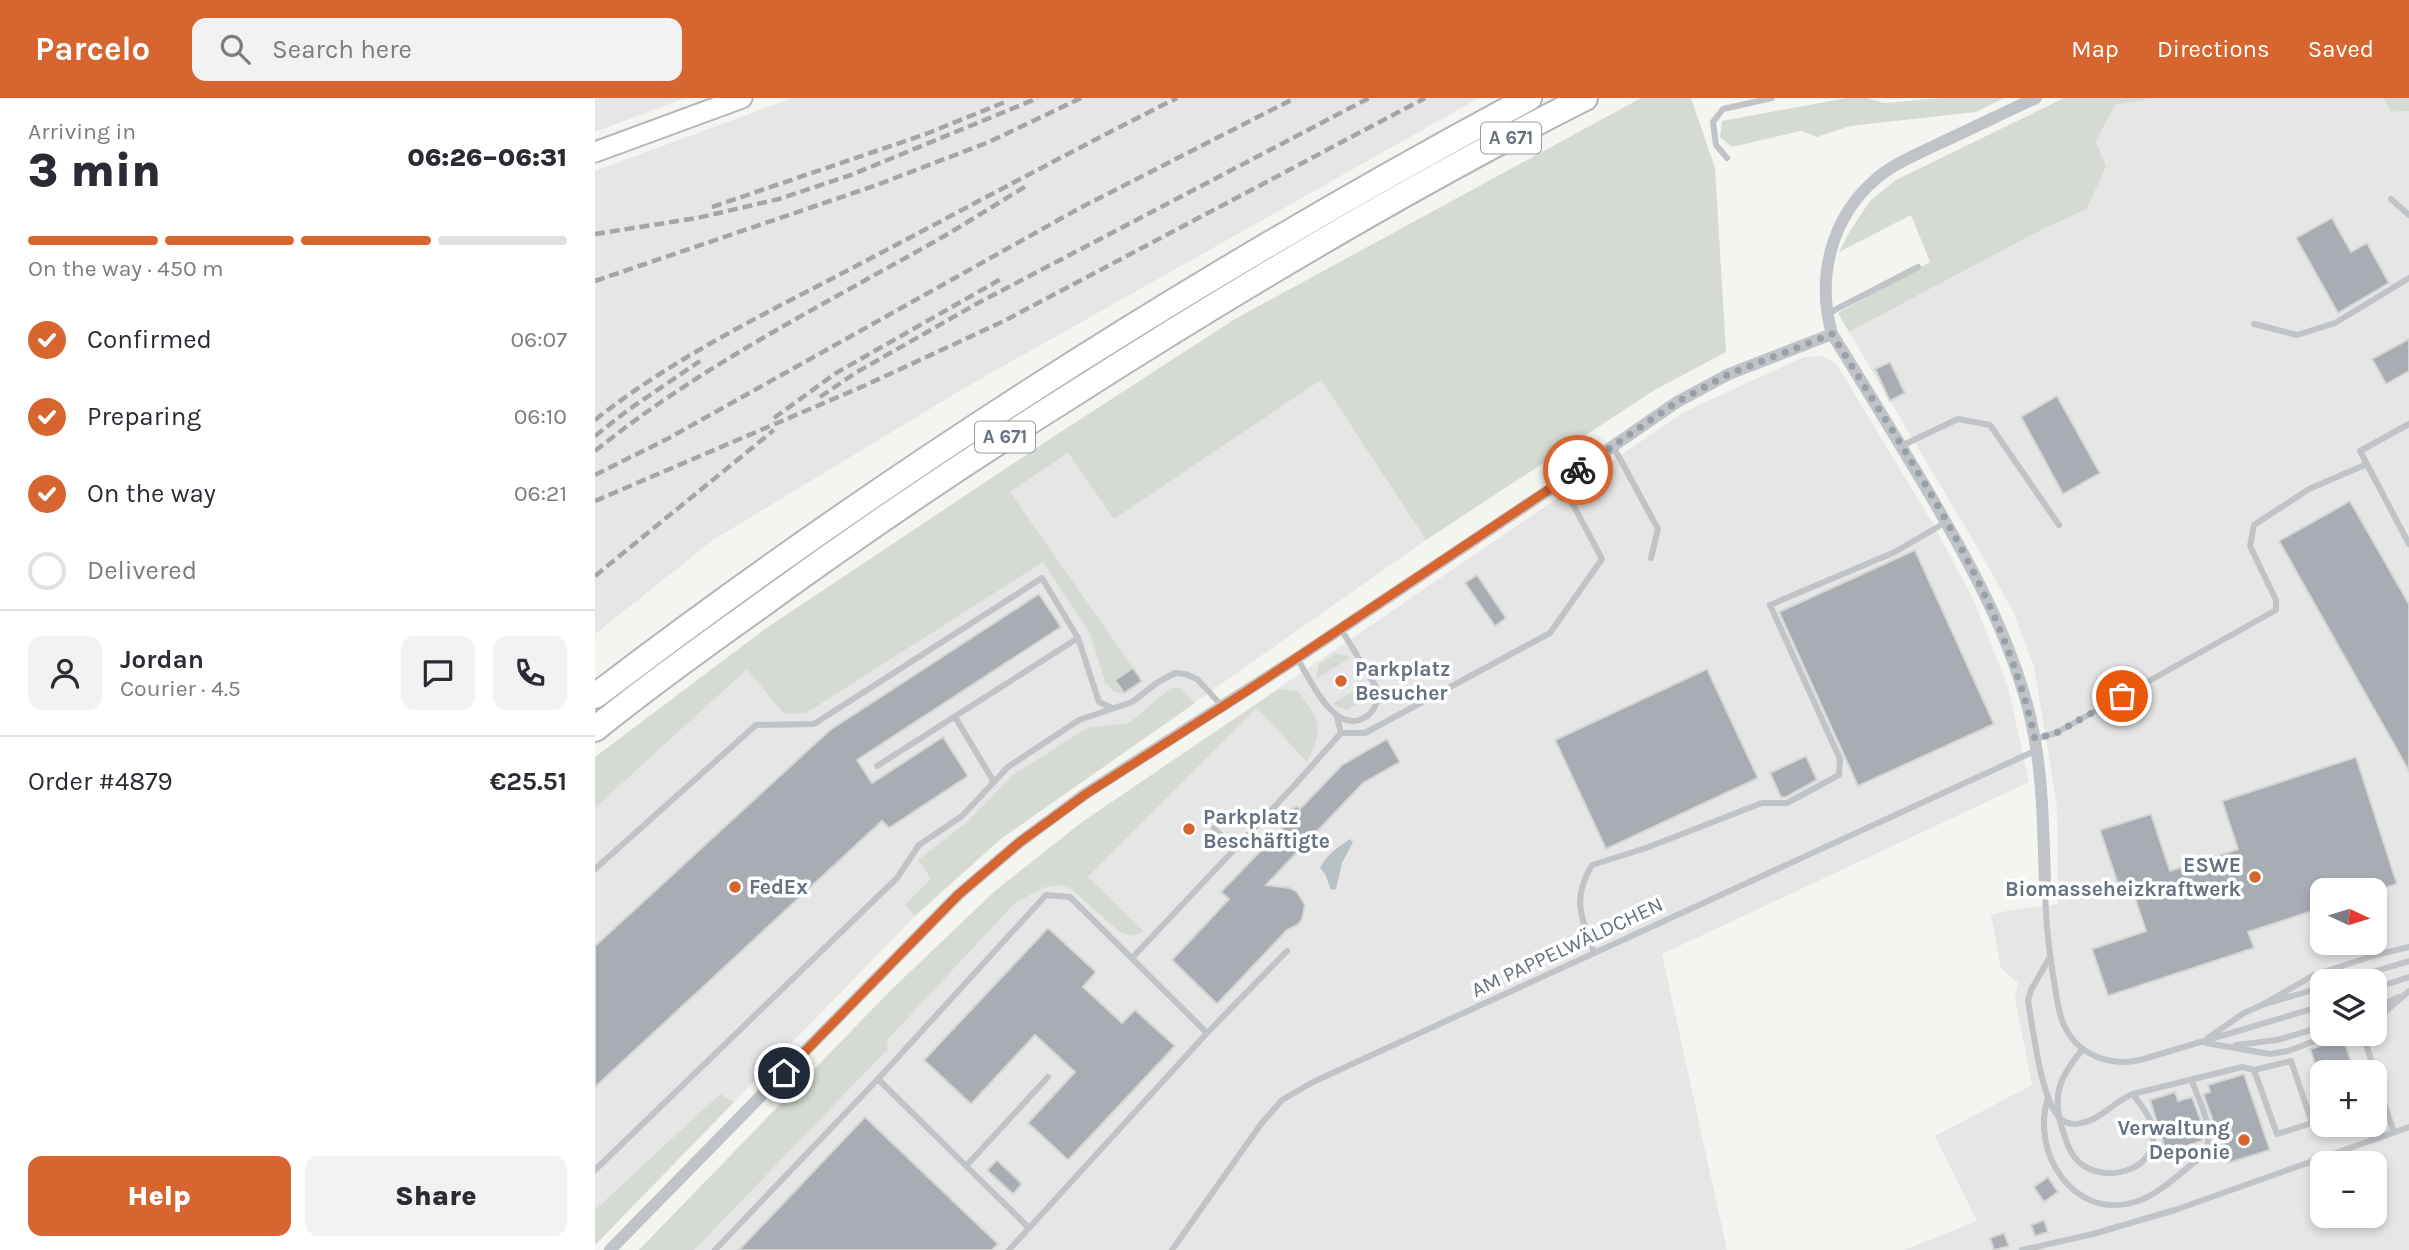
<!DOCTYPE html>
<html lang="en">
<head>
<meta charset="utf-8">
<style>
	:root { --surface:#fff; --page:#f2f2f3; --text:#2b2b33; --muted:#7c7c81; --line:#e1e1e2; --accent:#d66530 }
	body { margin:0; font-family:Karla,sans-serif; background:var(--page); color:var(--text); height:100vh; display:flex; flex-direction:column; font-size:26px; white-space:nowrap }
	* { box-sizing:border-box; margin:0 }
	p { font-size:23px; color:var(--muted) }
	.icon { flex:none; width:38px; height:38px; fill:none; stroke:currentColor; stroke-width:2; stroke-linecap:round; stroke-linejoin:round }
	.map { position:relative; flex:1; overflow:hidden }
	.drawer { display:flex; flex-direction:column; background:var(--surface); width:595px }
	.drawer>* { flex:none }
	.needle { width:46px; rotate:94deg }
	.buttons { position:absolute; left:1715px; top:780px; display:grid; gap:14px }
	.buttons a { display:grid; place-items:center; width:77px; height:77px; border-radius:14px; background:var(--surface); box-shadow:0 4px 10px #0003; font-size:35px }
	.pin { position:absolute; display:grid; place-items:center; width:60px; height:60px; color:#fff; margin:-30px; border:4px solid #fff; border-radius:50%; box-shadow:0 2px 7px #0007 }
	.courier { position:absolute; display:grid; place-items:center; width:70px; height:70px; margin:-35px; border:5px solid #d66530; border-radius:50%; background:#fff; color:#222; box-shadow:0 2px 9px #0007 }
	.head em { font-style:normal; font-weight:800 }
	.head div { display:flex; flex-direction:column-reverse }
	.head { display:flex; align-items:center; justify-content:space-between; height:119px; padding:0 28px }
	h1 { font-size:46px; font-weight:800; line-height:52px }
	.bar { display:grid; grid-template-columns:repeat(4,1fr); gap:10px 7px; align-content:center; height:84px; padding:0 28px }
	.bar i { height:9px; border-radius:5px; background:var(--line) }
	.bar .on { background:var(--accent) }
	.bar p { grid-column:span 4 }
	.line { display:flex; align-items:center; gap:18px; padding:0 28px; border-top:2px solid var(--line) }
	.line div { flex:1 }
	.round { display:grid; place-items:center; flex:none; width:74px; height:74px; border-radius:14px; background:var(--page) }
	ol { padding:0 28px; list-style:none }
	li { display:flex; align-items:center; gap:21px; height:77px }
	li p { margin-inline-start:auto }
	li .icon { padding:7px; border-radius:50%; background:var(--accent); color:#fff; stroke-width:4 }
	li:last-child { color:var(--muted) }
	li i { width:38px; height:38px; border:4px solid var(--line); border-radius:50% }
	.primary-button { display:flex; gap:14px; margin-top:auto; padding:14px 28px }
	.primary-button a { flex:1; height:80px; border-radius:14px; background:var(--accent); color:#fff; font-size:28px; font-weight:800; line-height:80px; text-align:center }
	.primary-button a+a { background:var(--page); color:var(--text) }
	header { display:flex; align-items:center; gap:42px; box-sizing:border-box; height:98px; padding:0 35px; background:var(--accent); color:#fff }
	header strong { font-size:33px }
	nav { display:flex; gap:38px; margin-inline-start:auto; font-size:24px }
	.search { width:490px; height:63px; background:var(--page); display:flex; align-items:center; gap:18px; box-sizing:border-box; padding:0 24px; border-radius:14px; color:var(--muted); font-size:26px }
	main { display:flex; flex:1; min-height:0 }
	.map>svg:first-child { display:block }
	.built { fill:#e5e6e5; fill-rule:evenodd }
	.green { fill:#d5dbd3 }
	.water { fill:#b8c2c6 }
	.building { fill:#a7adb3; stroke:#d6d6d4; stroke-width:2 }
	.lines { fill:none; stroke-linecap:round; stroke-linejoin:round }
	.secondary-casing { stroke:#b3b7bb; stroke-width:23 }
	.highway-casing { stroke:#b3b6b9; stroke-width:28 }
	.lane { stroke:#c0c3c7; stroke-width:6 }
	.street { stroke:#c0c3c7; stroke-width:12 }
	.secondary { stroke:#fff; stroke-width:19 }
	.highway { stroke:#fff; stroke-width:24 }
	.rail { stroke:#a2a6ab; stroke-width:4.5; stroke-dasharray:10 5; stroke-linecap:butt }
	.done { stroke:#98a0a8; stroke-width:7; stroke-dasharray:0 12.6 }
	.route { stroke:#d66530; stroke-width:9 }
	.poi-dot { fill:#d66530; stroke:#fff; stroke-width:2.5 }
	.labels { text-anchor:middle; dominant-baseline:central; stroke-width:7; stroke-linejoin:round; paint-order:stroke }
	.shield { fill:#fff; stroke:#949ca6; stroke-width:2 }
	.shield-label { font-size:19px; font-weight:bold; fill:#667280 }
	.poi-label { font-size:21px; font-weight:bold; fill:#667280; stroke:#fff; text-anchor:start }
	.street-label { font-size:21px; fill:#667280; stroke:#fff }
</style>
</head>
<body>
<header>
<strong>Parcelo</strong>
<div class="search"><svg class="icon" aria-label="search" viewBox="0 0 24 24"><circle cx="10" cy="10" r="6"/><path d="M15 15l6 6"/></svg>Search here</div>
<nav><a>Map</a><a>Directions</a><a>Saved</a></nav>
</header>
<main>
<section class="drawer">
<div class="head"><div><h1>3 min</h1><p>Arriving in</p></div><em>06:26–06:31</em></div>
<div class="bar"><i class="on"></i><i class="on"></i><i class="on"></i><i></i><p>On the way · 450 m</p></div>
<ol>
<li><svg class="icon" aria-label="check" viewBox="0 0 24 24"><path d="M5 12l5 5 9-10"/></svg>Confirmed<p>06:07</p></li>
<li><svg class="icon" aria-label="check" viewBox="0 0 24 24"><path d="M5 12l5 5 9-10"/></svg>Preparing<p>06:10</p></li>
<li><svg class="icon" aria-label="check" viewBox="0 0 24 24"><path d="M5 12l5 5 9-10"/></svg>On the way<p>06:21</p></li>
<li><i></i>Delivered</li>
</ol>
<div class="line" style="height:126px"><a class="round"><svg class="icon" aria-label="person" viewBox="0 0 24 24"><circle cx="12" cy="8" r="4"/><path d="M4 21q1-7 8-7t8 7"/></svg></a><div><b>Jordan</b><p>Courier · 4.5</p></div><a class="round"><svg class="icon" aria-label="chat" viewBox="0 0 24 24"><path d="M4 5h16v11H9l-5 4z"/></svg></a><a class="round"><svg class="icon" aria-label="phone" viewBox="0 0 24 24"><path d="M5 4h4l2 5-3 2q2 4 5 5l2-3 5 2v4C11 20 4 13 5 4z"/></svg></a></div>
<div class="line" style="height:91px"><div>Order #4879</div><b>€25.51</b></div>
<div class="primary-button"><a>Help</a><a>Share</a></div>
</section>
<div class="map">
<svg width="1814" height="1152" viewBox="0 0 1814 1152">
	<rect width="100%" height="100%" fill="#f4f5f1"/>
	<!-- built -->
	<g class="built">
		<polygon points="0,0 90,0 0,34"/>
		<polygon points="197,0 884,0 366,292 118,442 0,536 0,73"/>
		<path d="M 1559,0 L 1788,0 L 1796,14 L 1814,13 L 1814,1152 L 1309,1152 L 1382,1123 L 1340,1038 L 1437,987 L 1420,900 L 1423,885 L 1406,870 L 1396,817 L 1416,812 L 1463,806 L 1462,708 L 1439,569 L 1418,513 L 1381,447 L 1254,234 L 1448,131 L 1492,111 L 1511,68 L 1501,43 L 1520,6 ZM 1727,793 L 1780,793 L 1780,845 L 1727,845 ZM 1727,884 L 1780,884 L 1780,936 L 1727,936 ZM 1727,975 L 1780,975 L 1780,1027 L 1727,1027 ZM 1727,1066 L 1780,1066 L 1780,1118 L 1727,1118 Z"/>
		<polygon points="1228,258 1242,267 1338,426 1378,501 1413,589 1434,684 1067,856 1132,1152 44,1152 296,892 401,792 490,722 1089,314 1209,259"/>
		<polygon points="726,282 831,442 407,740 369,772 320,818 0,1147 0,710 152,570 473,355 520,420"/>
	</g>
	<!-- green -->
	<g class="green">
		<polygon points="1046,0 1096,0 1120,70 1131,254 1058,293 831,442 726,282 519,421 473,355 415,394 538,570 521,582 529,595 519,594 510,584 495,535 448,464 211,615 189,616 152,571 0,710 0,659 170,531 461,337 640,221"/>
		<polygon points="1252,0 1272,0 1289,5 1345,0 1409,0 1381,14 1255,28 1222,39 1206,33 1137,49 1125,39 1127,23"/>
		<polygon points="1469,0 1559,0 1520,7 1501,43 1511,68 1492,111 1448,131 1254,234 1243,215 1335,164 1316,117 1244,154 1255,133 1275,103 1301,82"/>
		<polygon points="1788,0 1814,0 1814,13 1796,14"/>
		<polygon points="741,555 756,559 721,581 724,566"/>
		<polygon points="771,585 769,601 752,612 737,606"/>
		<polygon points="576,590 586,590 600,605 407,740 320,818 310,807 336,781 323,762 371,725 418,677 492,630 534,625"/>
		<path d="M 684,591 L 703,593 C 726,624 729,629 712,664 L 662,610 L 493,779 L 549,834 L 538,838 L 525,834 L 475,790 L 463,787 L 447,790 L 419,806 L 293,941 L 292,952 L 99,1152 L 44,1152 L 296,892 L 401,792 L 490,722 Z"/>
		<polygon points="125,996 139,1004 0,1147 0,1112"/>
	</g>
	<!-- water -->
	<path class="water" d="M 755,741 L 758,744 L 747,765 L 741,791 L 736,792 L 730,776 L 725,770 C 732,756 742,750 755,741 Z"/>
	<!-- building -->
	<g class="building">
		<polygon points="1737,120 1756,154 1772,145 1794,185 1743,215 1701,140"/>
		<polygon points="1814,241 1814,273 1791,286 1777,261"/>
		<polygon points="1295,264 1310,295 1295,303 1280,271"/>
		<polygon points="1462,298 1505,375 1468,396 1426,319"/>
		<polygon points="1755,403 1814,506 1814,673 1684,443"/>
		<polygon points="1320,452 1399,626 1263,688 1184,514"/>
		<polygon points="882,477 911,520 900,528 870,485"/>
		<polygon points="444,496 466,529 262,662 277,685 348,639 373,678 294,730 287,723 0,989 0,848 235,632"/>
		<polygon points="538,570 547,583 529,595 520,582"/>
		<polygon points="1112,571 1163,680 1011,751 960,642"/>
		<polygon points="792,641 805,664 768,685 671,787 695,790 702,794 710,807 707,822 702,827 692,832 622,906 577,862 634,801 626,794 693,724 694,714 698,710 702,708 705,711 747,667"/>
		<polygon points="1211,658 1222,682 1191,699 1186,699 1175,675"/>
		<polygon points="1761,659 1802,786 1780,793 1727,793 1727,810 1653,834 1659,850 1513,898 1497,851 1551,833 1535,785 1524,789 1505,732 1556,716 1575,773 1643,751 1627,703"/>
		<polygon points="453,830 501,874 488,889 527,925 540,912 580,948 473,1062 433,1025 480,974 440,937 376,1006 329,962"/>
		<polygon points="1748,940 1760,975 1723,975 1715,951"/>
		<polygon points="1649,976 1675,1052 1633,1065 1625,1038 1619,1039 1617,1020 1608,996 1615,994 1613,987"/>
		<polygon points="1580,994 1583,1003 1597,999 1606,1023 1608,1040 1607,1043 1571,1054 1555,1002"/>
		<polygon points="270,1019 403,1146 397,1152 144,1152"/>
		<polygon points="402,1062 427,1086 418,1096 392,1072"/>
		<polygon points="1453,1079 1463,1094 1449,1104 1439,1089"/>
		<polygon points="1449,1122 1453,1134 1440,1138 1436,1127"/>
		<polygon points="1409,1135 1414,1148 1399,1152 1395,1140"/>
	</g>
	<g class="lines">
		<!-- secondary casing -->
		<g class="secondary-casing">
			<polyline id="secondary" points="0,54 147,0"/>
		</g>
		<!-- highway casing -->
		<g class="highway-casing">
			<g id="highway">
				<path d="M 0,598 C 295,373 608,175 934,0"/>
				<path d="M 0,631 C 52,589 106,550 161,511 C 261,438 364,368 469,302 C 638,194 811,90 990,0"/>
			</g>
		</g>
		<!-- lane -->
		<g class="lane">
			<polyline points="1132,60 1121,47 1118,24 1128,11 1177,0"/>
			<polyline points="1796,101 1814,117"/>
			<polyline points="1232,216 1323,169"/>
			<polyline points="1659,226 1702,237 1740,225 1814,180"/>
			<polyline points="1814,326 1765,353 1814,446"/>
			<polyline points="1018,348 1063,431 1056,460"/>
			<polyline points="1306,348 1363,321 1395,327 1464,427"/>
			<path d="M 702,560 C 715,581 739,637 769,620 C 780,614 783,603 783,592 L 746,531"/>
			<polyline points="360,619 399,684"/>
			<polyline points="742,619 746,635 770,635 955,535 1007,461 966,384"/>
			<polyline points="1440,641 1461,635 1681,512 1681,502 1655,448 1659,427 1714,391 1772,366"/>
			<polyline points="282,668 483,540"/>
			<polyline points="619,730 640,751"/>
			<polyline points="0,771 161,627 219,626 447,480 483,540 504,604 517,610"/>
			<path d="M 1450,784 C 1450,815 1453,846 1458,877 C 1461,893 1462,910 1468,925 C 1481,956 1513,969 1545,962 L 1727,908"/>
			<path d="M 999,855 C 987,820 976,802 997,767 L 1051,750 L 1167,705 L 1192,705 L 1244,677 L 1245,661 L 1175,507 L 1300,454 L 1351,424"/>
			<polyline points="538,859 698,689 746,635"/>
			<path d="M 1455,859 L 1436,892 L 1433,903 C 1438,929 1446,1005 1466,1021 C 1471,1026 1480,1027 1486,1025 C 1506,1022 1519,1003 1538,996 L 1647,969 L 1659,972 L 1682,1036 L 1717,1025 L 1696,963 L 1659,972"/>
			<polyline points="1744,884 1814,863"/>
			<polyline points="1780,890 1814,879"/>
			<polyline points="1667,907 1719,877 1781,857 1814,849"/>
			<polyline points="1780,910 1804,899"/>
			<polyline points="1780,919 1790,914 1814,893"/>
			<polyline points="612,935 692,853"/>
			<polyline points="1613,940 1649,915 1667,907 1727,889"/>
			<polyline points="1611,945 1675,956 1693,953 1739,936"/>
			<polyline points="1641,947 1682,942 1727,929"/>
			<polyline points="1772,949 1793,1017"/>
			<path d="M 1488,951 C 1466,977 1456,996 1467,1030 C 1471,1042 1474,1055 1484,1064 C 1509,1087 1563,1073 1558,1034 C 1557,1019 1546,1008 1538,996"/>
			<polyline points="283,981 434,1130"/>
			<path d="M 1453,1000 C 1435,1053 1478,1123 1540,1104 C 1564,1097 1586,1074 1606,1059 C 1624,1036 1605,1007 1597,983"/>
			<polyline points="1780,1020 1793,1017 1799,1034"/>
			<polyline points="1728,1027 1742,1030 1753,1027"/>
			<polyline points="372,1067 453,979"/>
			<polyline points="0,1072 302,780 324,747 367,718 413,669 484,622 537,604 563,584 580,575 590,576 602,581 628,609"/>
			<polyline points="120,1152 283,981 451,797 475,799 612,935 414,1152"/>
			<polyline points="577,1152 666,1026 687,1002 718,984 1442,652"/>
			<polyline points="1427,1152 1498,1136 1580,1112 1814,1029"/>
		</g>
		<!-- street -->
		<g class="street">
			<path d="M 1441,0 C 1408,15 1376,31 1343,46 C 1323,56 1300,65 1282,80 C 1236,119 1221,179 1237,236 C 1269,287 1300,338 1331,390 C 1372,460 1412,531 1433,610 C 1448,667 1448,726 1450,784"/>
			<polyline points="15,1152 363,797 425,744 490,696 702,560 966,384 1082,304 1134,276 1237,236"/>
		</g>
		<!-- secondary -->
		<use href="#secondary" class="secondary"/>
		<!-- highway -->
		<use href="#highway" class="highway"/>
		<!-- rail -->
		<g class="rail">
			<polyline points="117,109 331,36 410,4"/>
			<polyline points="0,136 102,120 184,101 256,77 443,0"/>
			<polyline points="0,183 279,88 394,44 486,0"/>
			<polyline points="225,299 262,274 383,205 774,0"/>
			<polyline points="179,320 241,275 406,181"/>
			<path d="M 0,322 C 79,259 172,215 261,168 C 368,112 474,54 582,0"/>
			<polyline points="0,338 33,312 105,263"/>
			<path d="M 0,353 C 103,270 222,210 337,145 C 369,127 401,106 433,87"/>
			<polyline points="0,377 74,340 483,111 700,0"/>
			<polyline points="0,403 271,287 409,223 830,0"/>
			<polyline points="0,478 179,332"/>
		</g>
	</g>
	<g class="lines">
		<!-- done -->
		<path class="done" d="M 983,372 L 1082,304 L 1134,276 L 1237,236 C 1316,365 1407,492 1440,641 L 1461,635 L 1527,598"/>
		<!-- route -->
		<polyline class="route" points="189,975 363,797 425,744 491,696 652,593 983,372"/>
	</g>
	<!-- markers -->
	<g class="poi-dot">
		<circle cx="746" cy="583" r="7"/>
		<circle cx="594" cy="731" r="7"/>
		<circle cx="1660" cy="779" r="7"/>
		<circle cx="140" cy="789" r="7"/>
		<circle cx="1649" cy="1042" r="7"/>
	</g>
	<g class="labels">
		<!-- shield labels -->
		<g class="shield">
			<rect x="886" y="24.5" width="60" height="31" rx="5"/>
			<rect x="380" y="323.5" width="60" height="31" rx="5"/>
		</g>
		<g class="shield-label">
			<text x="916" y="40">A 671</text>
			<text x="410" y="339">A 671</text>
		</g>
		<!-- poi labels -->
		<g class="poi-label">
			<text x="760" y="571">Parkplatz<tspan x="760" dy="24">Besucher</tspan></text>
			<text x="608" y="719">Parkplatz<tspan x="608" dy="24">Beschäftigte</tspan></text>
			<text x="1646" y="767" text-anchor="end">ESWE<tspan x="1646" dy="24">Biomasseheizkraftwerk</tspan></text>
			<text x="154" y="789">FedEx</text>
			<text x="1635" y="1030" text-anchor="end">Verwaltung<tspan x="1635" dy="24">Deponie</tspan></text>
		</g>
		<!-- street labels -->
		<g class="street-label">
			<text transform="translate(972 849) rotate(-25)">AM PAPPELWÄLDCHEN</text>
		</g>
	</g>
</svg>
<div class="buttons">
<a><svg class="needle" viewBox="-14 -14 28 28"><path d="M0-13l5 13h-10z" fill="#e53935"/><path d="M0 13l5-13h-10z" fill="#7c7c81"/></svg></a>
<a><svg class="icon" aria-label="layers" viewBox="0 0 24 24"><path d="M12 4l9 5-9 5-9-5zM3 14l9 5 9-5"/></svg></a>
<a>+</a>
<a>−</a>
</div>
<div class="pin" style="left:1527px;top:598px;background:#ea580c"><svg class="icon" aria-label="bag" viewBox="0 0 24 24"><path d="M5 8h14l-1 12H6zM9 8a3 3 0 0 1 6 0"/></svg></div>
<div class="pin" style="left:189px;top:975px;background:#1f2937"><svg class="icon" aria-label="home" viewBox="0 0 24 24"><path d="M3 11l9-7 9 7M6 9v11h12V9"/></svg></div>
<div class="courier" style="left:983px;top:372px"><svg class="icon" aria-label="bike" viewBox="0 0 24 24"><circle cx="6" cy="16" r="4"/><circle cx="18" cy="16" r="4"/><path d="M6 16l4-8h5l3 8M10 8l3 8H6M13 5h3"/></svg></div>
</div>
</main>
</body>
</html>
